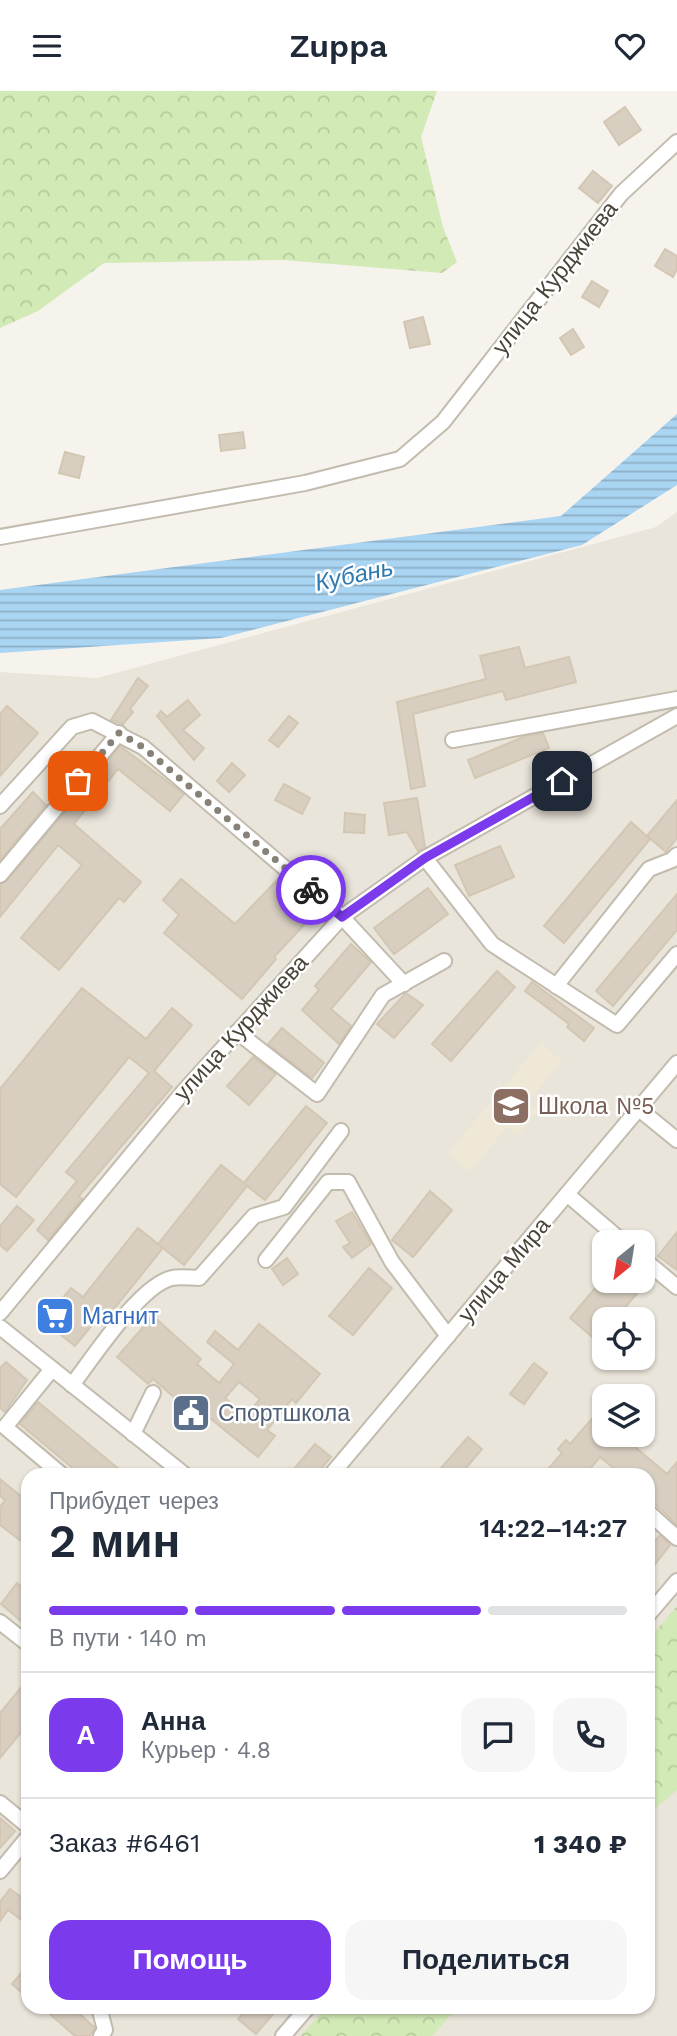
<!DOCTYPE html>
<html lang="ru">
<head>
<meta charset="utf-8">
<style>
	:root { --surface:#fff; --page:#f6f6f7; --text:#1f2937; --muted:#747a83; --line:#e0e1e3; --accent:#7c3aed }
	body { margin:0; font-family:"Work Sans",sans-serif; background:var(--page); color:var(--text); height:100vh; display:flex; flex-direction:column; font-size:26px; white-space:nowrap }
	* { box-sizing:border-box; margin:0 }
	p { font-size:23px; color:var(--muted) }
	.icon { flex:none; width:38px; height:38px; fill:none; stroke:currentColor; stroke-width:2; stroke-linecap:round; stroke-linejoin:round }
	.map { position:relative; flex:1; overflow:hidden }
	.drawer { position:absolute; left:21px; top:1377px; width:634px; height:546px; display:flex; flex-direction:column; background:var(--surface); border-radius:21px; box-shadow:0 2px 5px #0004 }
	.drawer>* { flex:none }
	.needle { width:46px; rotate:210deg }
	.buttons { position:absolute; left:592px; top:1139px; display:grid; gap:14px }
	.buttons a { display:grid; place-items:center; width:63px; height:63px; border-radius:14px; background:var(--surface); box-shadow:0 2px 5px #0004; font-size:35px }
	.pin { position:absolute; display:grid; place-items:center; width:60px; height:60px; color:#fff; margin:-30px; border-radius:14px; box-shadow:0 4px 10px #0006 }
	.courier { position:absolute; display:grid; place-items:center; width:70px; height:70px; margin:-35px; border:5px solid #7c3aed; border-radius:50%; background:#fff; color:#222; box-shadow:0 2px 9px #0007 }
	.head em { font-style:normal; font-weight:600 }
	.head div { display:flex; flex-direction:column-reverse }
	.head { display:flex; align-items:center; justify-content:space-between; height:119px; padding:0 28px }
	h1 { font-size:46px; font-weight:600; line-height:52px }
	.bar { display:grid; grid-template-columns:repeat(4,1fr); gap:10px 7px; align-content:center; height:84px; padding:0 28px }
	.bar i { height:9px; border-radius:5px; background:var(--line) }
	.bar .selected { background:var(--accent) }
	.bar p { grid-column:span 4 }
	.line { display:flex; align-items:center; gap:18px; padding:0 28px; border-top:2px solid var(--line) }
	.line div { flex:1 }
	.round { display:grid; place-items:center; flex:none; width:74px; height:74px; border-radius:21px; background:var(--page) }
	.primary-button { display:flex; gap:14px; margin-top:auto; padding:14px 28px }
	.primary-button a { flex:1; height:80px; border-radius:21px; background:var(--accent); color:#fff; font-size:28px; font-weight:600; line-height:80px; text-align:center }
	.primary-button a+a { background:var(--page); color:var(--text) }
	header { display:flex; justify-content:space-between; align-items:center; height:91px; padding:0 28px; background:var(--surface); font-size:32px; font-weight:600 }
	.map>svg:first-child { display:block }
	.residential { fill:#eae5da; fill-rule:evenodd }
	.education { fill:#efe8d6 }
	.forest { fill:url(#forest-crowns) }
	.water { fill:url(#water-rules) }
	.building { fill:#d8cfc1; stroke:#d3c7b4; stroke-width:2; fill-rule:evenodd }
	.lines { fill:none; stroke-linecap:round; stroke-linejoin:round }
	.minor-casing { stroke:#c2bbae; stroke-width:18 }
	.minor { stroke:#fff; stroke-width:14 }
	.done { stroke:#878178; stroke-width:7; stroke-dasharray:0 12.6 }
	.route { stroke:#7c3aed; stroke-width:9 }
	.labels { text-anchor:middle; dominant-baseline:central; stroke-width:5; stroke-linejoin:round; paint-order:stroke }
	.street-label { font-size:23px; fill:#4b4439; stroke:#fff }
	.education-label { font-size:23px; fill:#785e54; stroke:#fff; text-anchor:start }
	.shop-label { font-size:23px; fill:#366cbe; stroke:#fff; text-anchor:start }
	.service-label { font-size:23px; fill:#4e5e75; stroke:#fff; text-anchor:start }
	.water-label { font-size:24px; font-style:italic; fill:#2e7ab2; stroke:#fff }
</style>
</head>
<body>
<header><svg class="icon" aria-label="menu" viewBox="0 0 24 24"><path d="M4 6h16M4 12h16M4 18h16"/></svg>Zuppa<svg class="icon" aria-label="heart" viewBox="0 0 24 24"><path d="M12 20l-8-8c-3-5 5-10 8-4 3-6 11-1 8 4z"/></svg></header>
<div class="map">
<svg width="677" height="1945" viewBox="0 0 677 1945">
	<defs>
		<pattern id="forest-crowns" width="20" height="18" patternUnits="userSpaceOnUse" patternTransform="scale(1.75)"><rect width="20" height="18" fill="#d2eab5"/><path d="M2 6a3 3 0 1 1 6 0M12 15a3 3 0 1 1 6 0" fill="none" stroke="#b6ca9c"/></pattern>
		<pattern id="water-rules" width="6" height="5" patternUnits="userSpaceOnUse" patternTransform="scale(1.75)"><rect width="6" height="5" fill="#a9d4f2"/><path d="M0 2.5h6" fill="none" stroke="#8caec5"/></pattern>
	</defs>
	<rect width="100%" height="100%" fill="#f6f3ec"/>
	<!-- residential -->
	<path class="residential" d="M 677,421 L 677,1945 L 0,1945 L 0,581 L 97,587 L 656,436 ZM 604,1152 L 642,1152 L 642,1190 L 604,1190 ZM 604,1228 L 642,1228 L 642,1267 L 604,1267 ZM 604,1306 L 642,1306 L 642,1344 L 604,1344 ZM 28,1384 L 648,1384 L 648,1916 L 28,1916 Z"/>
	<!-- education -->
	<polygon class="education" points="541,952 562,970 528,1010 538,1019 518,1044 507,1036 470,1080 448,1062"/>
	<!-- forest -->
	<g class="forest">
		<polygon points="0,0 437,0 421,46 443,136 457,171 442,182 283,169 104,172 38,220 0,237"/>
		<polygon points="677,1515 677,1699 648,1724 648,1549"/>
		<polygon points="327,1916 458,1916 432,1945 301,1945"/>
	</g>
	<!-- water -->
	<polygon class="water" points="677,323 677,394 582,454 221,547 0,562 0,499 561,425"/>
	<!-- building -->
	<g class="building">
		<polygon points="625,16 641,39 619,54 604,31"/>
		<polygon points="593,80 612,95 598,112 579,97"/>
		<polygon points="665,158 677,165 677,178 673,186 655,175"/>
		<polygon points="592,190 608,200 599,216 582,206"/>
		<polygon points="423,226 430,253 410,257 404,231"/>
		<polygon points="573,238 584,256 571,264 560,247"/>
		<polygon points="243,341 245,357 221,360 219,344"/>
		<polygon points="65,361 84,366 79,387 59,382"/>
		<polygon points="519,556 525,577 569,566 576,591 506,609 503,600 413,623 425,695 411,698 397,611 486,588 480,565"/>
		<polygon points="138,587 148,595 130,618 133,621 123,633 111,629"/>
		<polygon points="188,609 200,624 183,639 204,657 194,669 157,625 161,620 167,626"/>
		<polygon points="7,615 38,642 0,685 0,623"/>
		<polygon points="289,625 298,632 278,656 269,649"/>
		<polygon points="543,642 549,657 475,687 468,669 526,645"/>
		<polygon points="120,655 184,703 170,720 118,678 74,733 141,791 124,811 119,807 59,879 21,847 82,774 58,754 0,826 0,793 7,790"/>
		<polygon points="232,672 245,684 229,701 217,690"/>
		<polygon points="284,693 310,707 302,723 275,709"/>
		<polygon points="33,701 46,714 0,769 0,738"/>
		<polygon points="417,707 425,756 418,760 407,741 389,744 384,712"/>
		<polygon points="677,709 677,747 666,761 647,745"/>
		<polygon points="345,722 365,724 364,742 344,741"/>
		<polygon points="631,731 650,748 564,852 544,835"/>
		<polygon points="500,755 514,786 469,805 455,774"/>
		<polygon points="280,786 317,820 274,866 276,868 242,908 164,842 179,824 163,809 181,788 235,833"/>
		<polygon points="428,797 448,823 394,863 374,837"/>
		<polygon points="677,803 677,839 613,915 596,900"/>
		<polygon points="351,853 371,871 331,918 351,935 339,953 302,919 319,899 315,895"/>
		<polygon points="497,880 515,896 451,970 432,953"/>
		<polygon points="532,891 594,937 584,950 567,936 569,933 525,900"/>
		<polygon points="82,897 146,948 172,917 192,934 154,980 172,996 79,1105 82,1108 48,1149 37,1139 77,1090 66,1081 149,982 129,966 16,1106 0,1093 0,998"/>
		<polygon points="406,902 423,914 394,947 377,933"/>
		<polygon points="282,937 324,972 312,987 268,953"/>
		<polygon points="253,966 276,983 249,1014 227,995"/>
		<polygon points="306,1015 327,1032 265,1109 247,1095 184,1174 158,1153 221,1074 244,1092"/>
		<polygon points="430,1100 452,1119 413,1166 392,1149"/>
		<polygon points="17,1115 34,1129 7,1160 0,1154 0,1135"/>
		<polygon points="352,1121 371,1153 352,1167 343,1156 350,1152 336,1130"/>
		<polygon points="138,1137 163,1157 101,1234 96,1229 75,1255 43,1230 71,1197 83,1206"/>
		<polygon points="677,1141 677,1179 658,1165"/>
		<polygon points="287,1167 298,1183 283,1194 272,1178"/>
		<polygon points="369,1177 392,1197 353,1244 329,1225"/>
		<polygon points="601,1190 648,1190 615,1228 604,1228 604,1242 597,1250 570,1227"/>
		<path d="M 153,1225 L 201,1268 L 197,1273 L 219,1292 L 234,1273 L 207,1251 L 215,1240 L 238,1259 L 259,1233 L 320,1283 L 296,1312 L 292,1308 L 267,1339 L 275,1345 L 258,1366 L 206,1324 L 198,1334 L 194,1331 L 190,1337 L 179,1328 L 184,1322 L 178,1318 L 182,1313 L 153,1288 L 148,1293 L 117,1266 ZM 239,1291 L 260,1308 L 246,1325 L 225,1307 Z"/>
		<polygon points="6,1271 27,1289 5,1321 0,1317 0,1277"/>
		<polygon points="534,1272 547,1282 524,1313 510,1303"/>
		<polygon points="38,1311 126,1384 81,1384 20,1333"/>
		<polygon points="596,1323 604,1329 604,1344 621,1344 667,1383 677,1371 677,1434 648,1406 648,1384 622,1384 600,1366 585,1384 543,1384 562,1362 558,1358 566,1349 570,1353"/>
		<polygon points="468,1346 482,1358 460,1384 435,1384"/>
		<polygon points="315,1353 331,1366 316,1384 289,1384"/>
		<polygon points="0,1388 28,1411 28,1439 20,1449 0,1434 0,1416 5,1409 0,1405"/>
		<polygon points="660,1444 670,1454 648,1482 648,1459"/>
		<polygon points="17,1492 28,1501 28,1536 1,1513"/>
		<polygon points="28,1588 28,1633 0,1667 0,1622"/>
		<polygon points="0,1727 15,1740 0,1757"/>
		<polygon points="10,1798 28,1811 28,1824 23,1830 8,1819 0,1830 0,1811"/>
		<polygon points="28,1874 28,1907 12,1893"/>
		<polygon points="42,1916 72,1916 95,1937 90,1945 75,1945"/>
		<polygon points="248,1916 279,1916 256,1943 238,1928"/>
	</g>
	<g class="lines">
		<!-- minor casing -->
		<g class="minor-casing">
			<g id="minor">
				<polyline points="0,446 305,392 400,368 443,331 621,103 677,51"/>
				<polyline points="453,649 677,608"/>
				<polyline points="0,715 72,636 92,630 143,656 342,826 404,893"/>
				<polyline points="425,767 492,853 617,934 677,863"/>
				<polyline points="0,784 119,642"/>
				<polyline points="556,895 649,778 672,769 677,764"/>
				<polyline points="237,941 317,1003 383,904 444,870"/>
				<polyline points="639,1018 677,1049"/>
				<polyline points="568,1104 624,1152"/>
				<polyline points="642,1167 677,1196"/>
				<polyline points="266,1169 328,1091 348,1091 392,1171 448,1245"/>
				<polyline points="0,1222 184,1000 342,826 425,767 677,625"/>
				<polyline points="0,1236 185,1384"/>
				<polyline points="52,1278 5,1336 62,1384"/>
				<path d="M 72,1294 C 92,1268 140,1194 172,1187 C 180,1185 191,1187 199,1187 L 254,1125 L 284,1116 L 341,1040"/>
				<polyline points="133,1343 153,1302"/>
				<polyline points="331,1384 677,972"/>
				<polyline points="648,1421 677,1447"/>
				<polyline points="648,1524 677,1490"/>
				<polyline points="0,1531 28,1553"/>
				<polyline points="0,1712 28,1735"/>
				<polyline points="0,1780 28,1746"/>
				<polyline points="99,1916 105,1939 101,1945"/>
				<polyline points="283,1945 308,1916"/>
			</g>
		</g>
		<!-- minor -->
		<use href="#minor" class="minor"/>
	</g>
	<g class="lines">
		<!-- done -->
		<polyline class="done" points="78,690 119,642 143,656 311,799"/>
		<!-- route -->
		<polyline class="route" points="311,799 342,826 425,767 562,690"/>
	</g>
	<!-- icons -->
	<defs>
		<g id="school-square" transform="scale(2.0125)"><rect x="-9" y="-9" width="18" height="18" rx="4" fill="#8d6e63" stroke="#fff"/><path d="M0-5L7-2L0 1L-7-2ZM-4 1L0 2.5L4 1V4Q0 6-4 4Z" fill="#fff"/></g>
		<g id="supermarket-square" transform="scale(2.0125)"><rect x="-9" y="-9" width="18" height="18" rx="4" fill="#3f7fe0" stroke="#fff"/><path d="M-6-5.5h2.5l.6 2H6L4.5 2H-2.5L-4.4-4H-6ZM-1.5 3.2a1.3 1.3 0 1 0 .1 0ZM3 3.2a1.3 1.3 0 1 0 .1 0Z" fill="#fff"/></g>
		<g id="civic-square" transform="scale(2.0125)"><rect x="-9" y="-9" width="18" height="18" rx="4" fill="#5c6f8a" stroke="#fff"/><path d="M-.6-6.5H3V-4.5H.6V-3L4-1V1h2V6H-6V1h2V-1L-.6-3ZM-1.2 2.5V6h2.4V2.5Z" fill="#fff"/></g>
	</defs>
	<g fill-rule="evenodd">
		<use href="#school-square" x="511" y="1015"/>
		<use href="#supermarket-square" x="55" y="1225"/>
		<use href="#civic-square" x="191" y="1322"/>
	</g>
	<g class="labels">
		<!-- street labels -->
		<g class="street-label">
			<text transform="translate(555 187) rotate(-52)">улица Курджиева</text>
			<text transform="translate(241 937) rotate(-48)">улица Курджиева</text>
			<text transform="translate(504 1179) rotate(-50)">улица Мира</text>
		</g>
		<!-- education labels -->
		<g class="education-label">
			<text x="538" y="1015">Школа №5</text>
		</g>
		<!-- shop labels -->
		<g class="shop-label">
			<text x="82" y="1225">Магнит</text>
		</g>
		<!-- service labels -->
		<g class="service-label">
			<text x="218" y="1322">Спортшкола</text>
		</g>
		<!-- water labels -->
		<g class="water-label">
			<text transform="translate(354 484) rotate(-12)">Кубань</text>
		</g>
	</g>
</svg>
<div class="buttons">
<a><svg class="needle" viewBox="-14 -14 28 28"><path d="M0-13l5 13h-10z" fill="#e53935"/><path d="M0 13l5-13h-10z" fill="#747a83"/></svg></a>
<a><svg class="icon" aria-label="locate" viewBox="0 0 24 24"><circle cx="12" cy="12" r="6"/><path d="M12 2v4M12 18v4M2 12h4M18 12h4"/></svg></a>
<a><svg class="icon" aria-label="layers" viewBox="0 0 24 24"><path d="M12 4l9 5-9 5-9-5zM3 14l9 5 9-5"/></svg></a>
</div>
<div class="pin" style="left:78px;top:690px;background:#ea580c"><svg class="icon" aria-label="bag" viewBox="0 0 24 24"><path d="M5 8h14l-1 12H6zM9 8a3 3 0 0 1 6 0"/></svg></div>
<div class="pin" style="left:562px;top:690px;background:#1f2937"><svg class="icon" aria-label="home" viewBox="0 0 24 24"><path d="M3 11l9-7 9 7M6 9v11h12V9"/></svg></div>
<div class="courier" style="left:311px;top:799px"><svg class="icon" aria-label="bike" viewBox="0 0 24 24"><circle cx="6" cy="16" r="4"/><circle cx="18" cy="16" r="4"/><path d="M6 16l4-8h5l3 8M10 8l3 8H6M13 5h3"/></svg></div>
<section class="drawer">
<div class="head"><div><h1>2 мин</h1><p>Прибудет через</p></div><em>14:22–14:27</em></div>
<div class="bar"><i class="selected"></i><i class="selected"></i><i class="selected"></i><i></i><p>В пути · 140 m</p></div>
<div class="line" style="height:126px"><b class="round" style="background:var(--accent);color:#fff">А</b><div><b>Анна</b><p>Курьер · 4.8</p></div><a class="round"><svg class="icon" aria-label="chat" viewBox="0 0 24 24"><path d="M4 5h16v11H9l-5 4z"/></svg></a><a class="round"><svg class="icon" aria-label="phone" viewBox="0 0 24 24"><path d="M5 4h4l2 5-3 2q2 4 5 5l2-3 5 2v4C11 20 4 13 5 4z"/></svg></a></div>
<div class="line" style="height:91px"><div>Заказ #6461</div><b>1 340 ₽</b></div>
<div class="primary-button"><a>Помощь</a><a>Поделиться</a></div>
</section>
</div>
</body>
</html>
